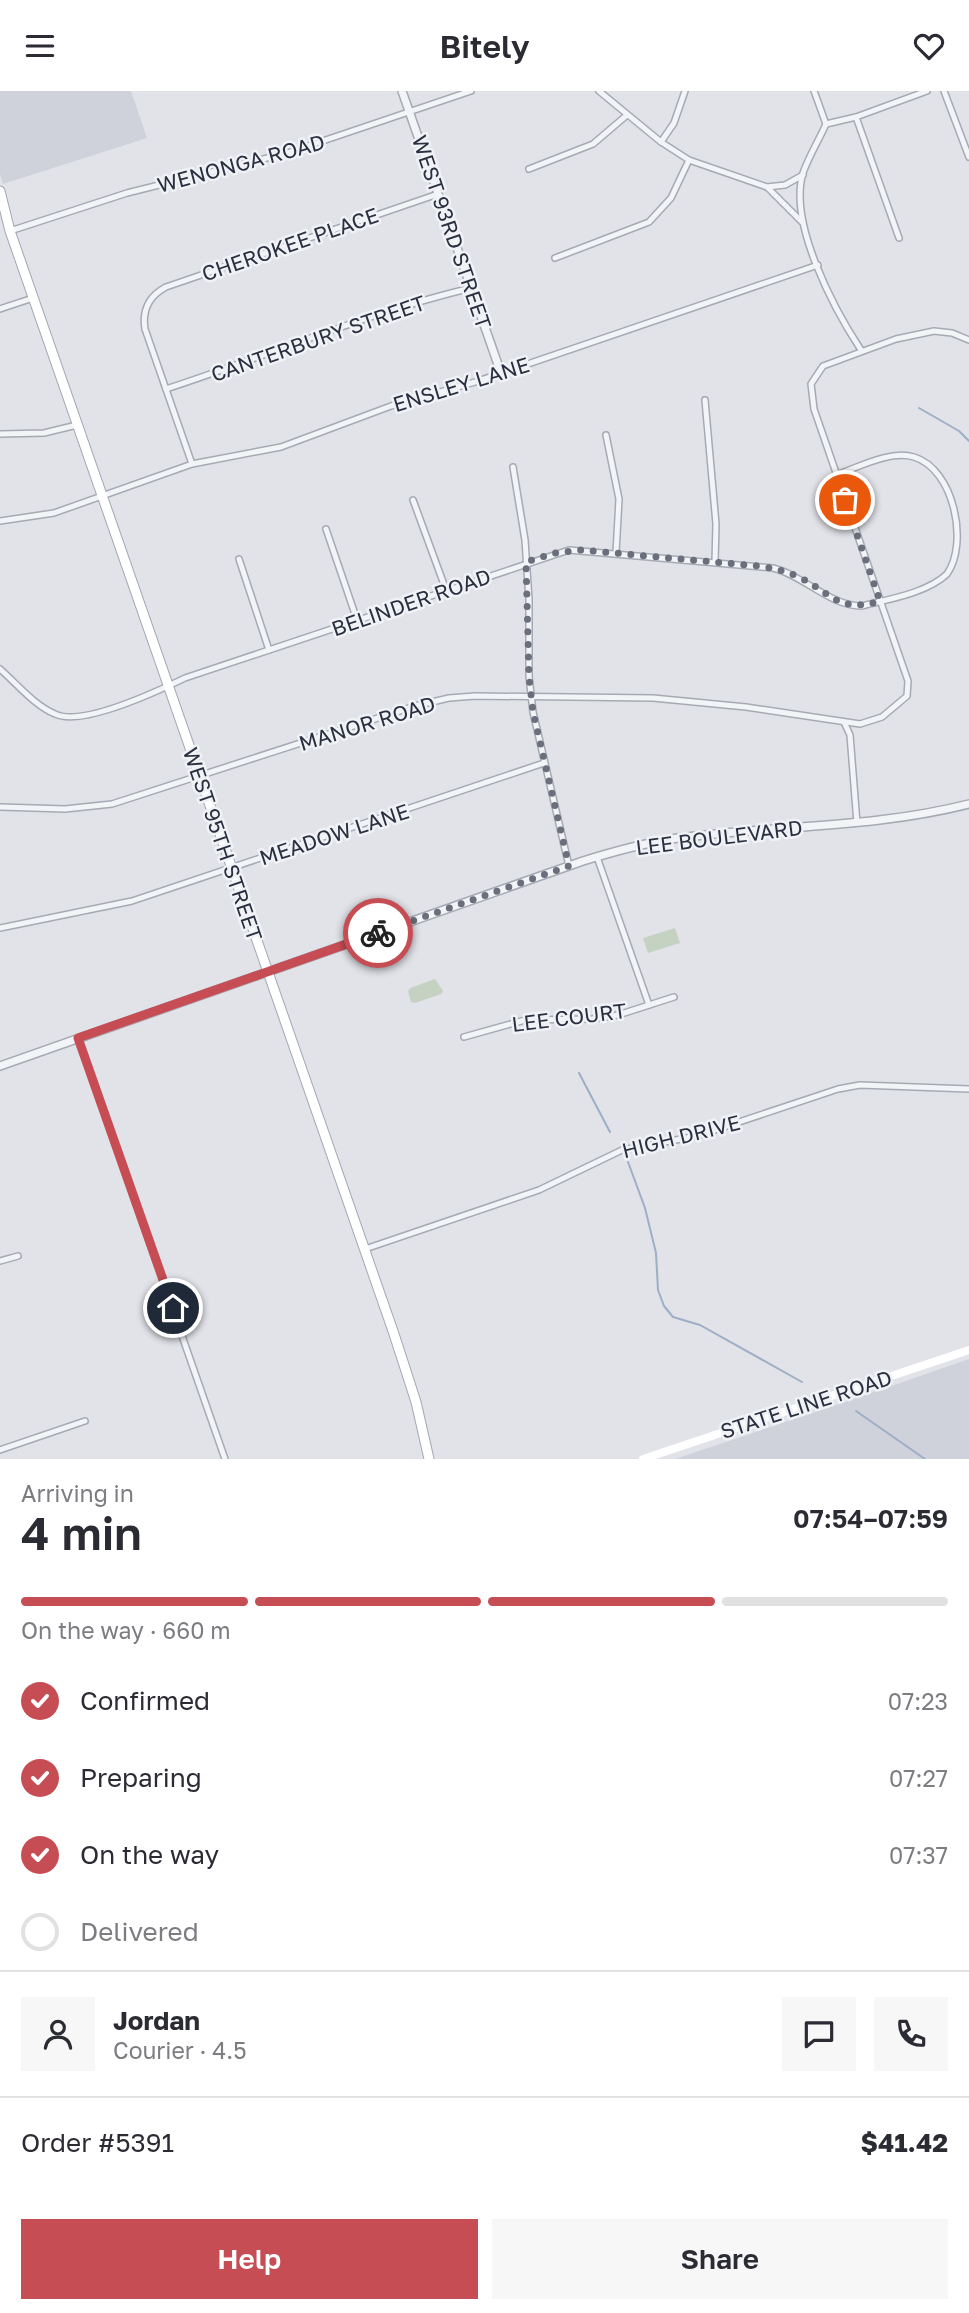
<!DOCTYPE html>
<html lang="en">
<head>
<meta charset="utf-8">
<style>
	:root { --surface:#fff; --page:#f7f7f7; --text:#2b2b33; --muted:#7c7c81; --line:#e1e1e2; --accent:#c74d55 }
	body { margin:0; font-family:"Golos Text",sans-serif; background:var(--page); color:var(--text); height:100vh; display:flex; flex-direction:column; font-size:26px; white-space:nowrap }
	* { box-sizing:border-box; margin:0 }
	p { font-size:23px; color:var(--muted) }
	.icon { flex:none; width:38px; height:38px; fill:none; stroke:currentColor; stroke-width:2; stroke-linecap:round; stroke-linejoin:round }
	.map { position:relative; height:1368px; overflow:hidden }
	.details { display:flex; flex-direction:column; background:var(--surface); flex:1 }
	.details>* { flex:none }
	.pin { position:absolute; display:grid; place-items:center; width:60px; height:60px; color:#fff; margin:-30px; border:4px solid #fff; border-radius:50%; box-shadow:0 2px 7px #0007 }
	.courier { position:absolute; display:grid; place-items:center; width:70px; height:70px; margin:-35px; border:5px solid #c74d55; border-radius:50%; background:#fff; color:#222; box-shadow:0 2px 9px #0007 }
	.summary em { font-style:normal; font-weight:600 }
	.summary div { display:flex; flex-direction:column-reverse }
	.summary { display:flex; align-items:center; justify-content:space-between; height:119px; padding:0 21px }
	h1 { font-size:46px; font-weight:600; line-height:52px }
	.bar { display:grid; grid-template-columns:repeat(4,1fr); gap:10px 7px; align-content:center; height:84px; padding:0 21px }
	.bar i { height:9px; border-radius:5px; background:var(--line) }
	.bar .selected { background:var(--accent) }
	.bar p { grid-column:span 4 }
	.line { display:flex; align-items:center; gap:18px; padding:0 21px; border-top:2px solid var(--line) }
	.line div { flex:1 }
	.round { display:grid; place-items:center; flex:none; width:74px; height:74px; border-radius:0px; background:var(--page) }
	ol { padding:0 21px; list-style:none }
	li { display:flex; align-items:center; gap:21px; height:77px }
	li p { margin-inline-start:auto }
	li .icon { padding:7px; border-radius:50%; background:var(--accent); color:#fff; stroke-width:4 }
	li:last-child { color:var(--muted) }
	li i { width:38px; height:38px; border:4px solid var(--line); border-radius:50% }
	.action { display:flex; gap:14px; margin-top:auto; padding:14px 21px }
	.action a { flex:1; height:80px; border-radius:0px; background:var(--accent); color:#fff; font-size:28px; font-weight:600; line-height:80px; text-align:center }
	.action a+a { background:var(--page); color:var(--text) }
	header { display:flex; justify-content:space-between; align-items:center; height:91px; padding:0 21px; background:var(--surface); font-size:32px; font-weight:600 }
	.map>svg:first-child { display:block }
	.built { fill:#cfd2db }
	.green { fill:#c5d2c2 }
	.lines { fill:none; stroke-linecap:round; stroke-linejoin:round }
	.stream { stroke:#9eaec7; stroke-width:2 }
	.minor-casing { stroke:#a6aab3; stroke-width:8 }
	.tertiary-casing { stroke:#a6aab3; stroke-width:10 }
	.primary-casing { stroke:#a1a7b4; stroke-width:11 }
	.minor { stroke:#f3f4f7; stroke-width:5 }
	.tertiary { stroke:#f3f4f7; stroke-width:7 }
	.secondary { stroke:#fff; stroke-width:8 }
	.primary { stroke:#fff; stroke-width:9 }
	.done { stroke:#6a6f7b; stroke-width:7; stroke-dasharray:0 12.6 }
	.route { stroke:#c74d55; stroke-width:9 }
	.labels { text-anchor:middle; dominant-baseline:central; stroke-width:5; stroke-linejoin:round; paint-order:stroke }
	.street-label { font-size:21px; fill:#2a3040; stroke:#f0f2f6 }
</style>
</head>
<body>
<header><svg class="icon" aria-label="menu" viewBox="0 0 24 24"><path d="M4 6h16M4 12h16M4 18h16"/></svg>Bitely<svg class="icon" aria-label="heart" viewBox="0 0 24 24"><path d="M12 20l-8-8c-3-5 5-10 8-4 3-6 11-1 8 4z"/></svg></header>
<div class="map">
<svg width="969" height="1368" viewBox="0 0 969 1368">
	<rect width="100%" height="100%" fill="#e1e3e9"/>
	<!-- built -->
	<g class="built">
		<polygon points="0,0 131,0 147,47 3,93 0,83"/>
		<polygon points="969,1268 969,1368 675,1368 854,1308"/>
	</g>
	<!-- green -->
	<g class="green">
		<polygon points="675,837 680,852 648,862 643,847"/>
		<polygon points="435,888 443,900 441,903 415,912 411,911 408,900 410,897"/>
	</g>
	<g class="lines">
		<!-- stream -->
		<g class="stream">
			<polyline points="919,317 959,340 969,350"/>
			<polyline points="579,982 610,1041"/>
			<polyline points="628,1071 645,1117 656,1162 658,1199 664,1215 673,1226 700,1234 802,1291"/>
			<polyline points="856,1320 925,1368"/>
		</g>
		<!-- minor casing -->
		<g class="minor-casing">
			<g id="minor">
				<polyline points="599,0 661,51 689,69 767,96 802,131"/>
				<path d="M 814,0 L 826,33 C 819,49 809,65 803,82 C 788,132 834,218 861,259"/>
				<polyline points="944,0 969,66"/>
				<polyline points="856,26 899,147"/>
				<polyline points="826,33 856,26 927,0"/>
				<polyline points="661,51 674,32 685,0"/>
				<polyline points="529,78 593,53 627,24"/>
				<polyline points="767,96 785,94 803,84"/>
				<polyline points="10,140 127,102 287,62 471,0"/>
				<polyline points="555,167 649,131 671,107 689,69"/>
				<polyline points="0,218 33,207"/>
				<path d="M 166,298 C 268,265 366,222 471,197"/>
				<polyline points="705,309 716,433 715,471"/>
				<polyline points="0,343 44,342 77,334"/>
				<polyline points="606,344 619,408 616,462"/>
				<path d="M 192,373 L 145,238 C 142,219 149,205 166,196 L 438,103"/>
				<polyline points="513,376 525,449 529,509 529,585 533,621 569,775"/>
				<polyline points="413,409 446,499"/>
				<polyline points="0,430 54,422 192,373 281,356 391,315 475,291 818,174"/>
				<polyline points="326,438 357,529"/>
				<polyline points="239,468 269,559"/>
				<path d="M 0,578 C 17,593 34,614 55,623 C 82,636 158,600 185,587 L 569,459 L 773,477 C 805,485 829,515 862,515 C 889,508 927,502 947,483 C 969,452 954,378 914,366 C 890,359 859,376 836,384"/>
				<polyline points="844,631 850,644 857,732"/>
				<polyline points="0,716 65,718 112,713 415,615 449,607 475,605 653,607 746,616 860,633 882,626 907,605 908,590 814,318 811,293 823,275 896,248 934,240 952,242 969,249"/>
				<polyline points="597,766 649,914"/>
				<polyline points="0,837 132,810 544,672"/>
				<polyline points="464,946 525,929 592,928 618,924 674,906"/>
				<polyline points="78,947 225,1368"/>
				<polyline points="365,1158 539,1099 622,1059 697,1045 838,998 860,994 969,998"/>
				<polyline points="0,1170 18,1165"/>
				<polyline points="0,1359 85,1330"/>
			</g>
		</g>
		<!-- tertiary casing -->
		<g class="tertiary-casing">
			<g id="tertiary">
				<polyline points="402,0 501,282"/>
				<path d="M 0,975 L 583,770 C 612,761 641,753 671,748 C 771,734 871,738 969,713"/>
			</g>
		</g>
		<!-- primary casing -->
		<g class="primary-casing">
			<polyline id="primary" points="0,100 10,140 394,1243 416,1311 429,1368"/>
		</g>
		<!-- minor -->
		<use href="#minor" class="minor"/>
		<!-- tertiary -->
		<use href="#tertiary" class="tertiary"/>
		<!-- secondary -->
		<polyline class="secondary" points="643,1368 969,1259"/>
		<!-- primary -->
		<use href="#primary" class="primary"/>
	</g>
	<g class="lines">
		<!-- done -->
		<path class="done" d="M 378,842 L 569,775 L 533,621 L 529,585 L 526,471 L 555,462 L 581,459 L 758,475 C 773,477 787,480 801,487 C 833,504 840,522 880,510 L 845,409"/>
		<!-- route -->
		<polyline class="route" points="173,1217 78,947 378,842"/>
	</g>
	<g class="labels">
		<!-- street labels -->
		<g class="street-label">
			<text transform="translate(241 72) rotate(-15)">WENONGA ROAD</text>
			<text transform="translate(452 141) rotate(71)">WEST 93RD STREET</text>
			<text transform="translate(290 153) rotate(-19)">CHEROKEE PLACE</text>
			<text transform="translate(318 247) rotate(-19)">CANTERBURY STREET</text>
			<text transform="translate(461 293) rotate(-17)">ENSLEY LANE</text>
			<text transform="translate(411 511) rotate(-19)">BELINDER ROAD</text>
			<text transform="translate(367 632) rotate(-17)">MANOR ROAD</text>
			<text transform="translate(334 743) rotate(-18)">MEADOW LANE</text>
			<text transform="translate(719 746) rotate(-7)">LEE BOULEVARD</text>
			<text transform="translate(223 753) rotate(71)">WEST 95TH STREET</text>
			<text transform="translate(569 926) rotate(-7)">LEE COURT</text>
			<text transform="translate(681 1045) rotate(-14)">HIGH DRIVE</text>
			<text transform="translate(806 1313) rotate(-18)">STATE LINE ROAD</text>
		</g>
	</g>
</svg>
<div class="pin" style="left:845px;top:409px;background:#ea580c"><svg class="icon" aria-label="bag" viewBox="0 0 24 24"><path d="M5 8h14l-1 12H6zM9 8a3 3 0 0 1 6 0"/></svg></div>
<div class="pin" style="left:173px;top:1217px;background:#1f2937"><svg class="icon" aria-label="home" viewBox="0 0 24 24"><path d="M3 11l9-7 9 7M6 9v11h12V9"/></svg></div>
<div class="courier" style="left:378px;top:842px"><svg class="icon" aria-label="bike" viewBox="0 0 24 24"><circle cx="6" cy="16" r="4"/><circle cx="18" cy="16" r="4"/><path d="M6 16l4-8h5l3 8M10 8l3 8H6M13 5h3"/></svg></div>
</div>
<section class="details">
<div class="summary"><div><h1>4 min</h1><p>Arriving in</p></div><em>07:54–07:59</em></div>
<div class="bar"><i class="selected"></i><i class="selected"></i><i class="selected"></i><i></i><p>On the way · 660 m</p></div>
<ol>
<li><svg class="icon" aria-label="check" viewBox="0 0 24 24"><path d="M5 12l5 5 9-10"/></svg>Confirmed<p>07:23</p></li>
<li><svg class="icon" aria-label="check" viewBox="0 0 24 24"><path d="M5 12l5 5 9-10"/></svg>Preparing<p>07:27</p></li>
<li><svg class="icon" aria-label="check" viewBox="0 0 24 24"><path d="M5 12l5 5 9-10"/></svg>On the way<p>07:37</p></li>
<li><i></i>Delivered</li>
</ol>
<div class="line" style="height:126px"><a class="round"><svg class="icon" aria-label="person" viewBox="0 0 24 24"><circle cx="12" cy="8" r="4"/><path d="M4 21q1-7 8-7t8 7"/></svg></a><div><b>Jordan</b><p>Courier · 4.5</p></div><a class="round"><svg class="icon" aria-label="chat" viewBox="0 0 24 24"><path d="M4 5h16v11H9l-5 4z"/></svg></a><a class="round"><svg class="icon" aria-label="phone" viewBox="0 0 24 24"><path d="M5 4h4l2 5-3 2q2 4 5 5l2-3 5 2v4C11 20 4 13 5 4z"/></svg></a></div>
<div class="line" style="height:91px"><div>Order #5391</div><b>$41.42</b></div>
<div class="action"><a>Help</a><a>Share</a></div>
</section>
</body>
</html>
